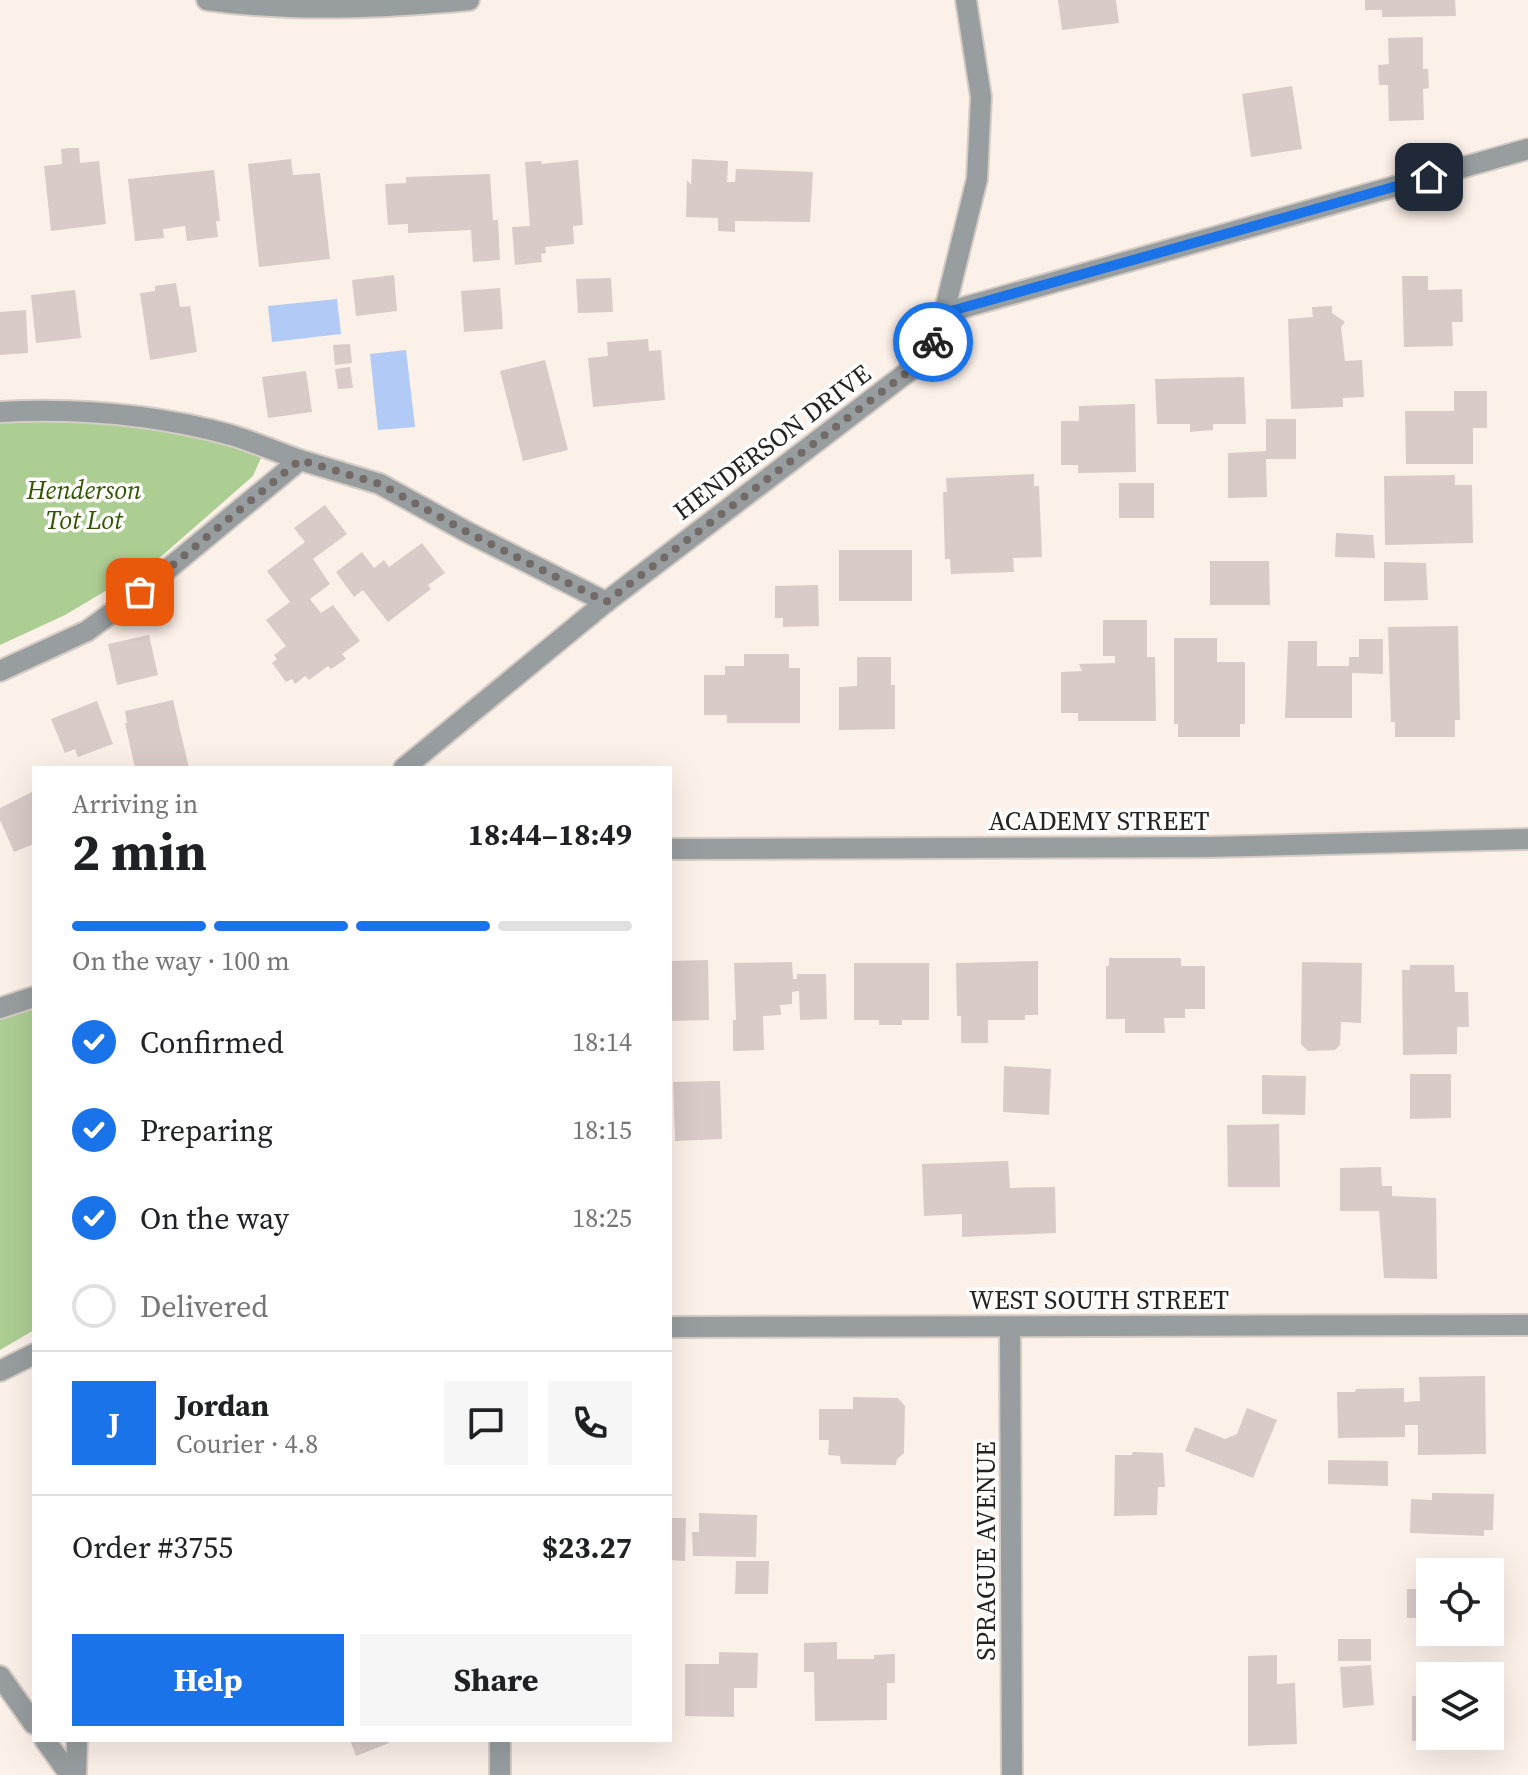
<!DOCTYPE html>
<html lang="en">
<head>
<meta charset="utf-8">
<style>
	:root { --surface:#fff; --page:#f6f6f6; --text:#202124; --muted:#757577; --line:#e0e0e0; --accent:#1a73e8 }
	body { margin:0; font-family:"Source Serif 4",serif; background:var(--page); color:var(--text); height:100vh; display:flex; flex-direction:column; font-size:30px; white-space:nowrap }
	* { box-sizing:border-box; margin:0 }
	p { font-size:26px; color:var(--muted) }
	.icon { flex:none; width:44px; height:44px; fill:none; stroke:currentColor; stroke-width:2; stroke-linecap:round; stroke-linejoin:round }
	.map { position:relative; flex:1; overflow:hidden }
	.sheet { position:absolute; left:32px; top:766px; width:640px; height:976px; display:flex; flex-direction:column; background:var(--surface); border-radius:0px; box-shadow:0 8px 32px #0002 }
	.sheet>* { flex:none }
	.fabs { position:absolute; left:1416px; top:1558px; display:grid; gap:16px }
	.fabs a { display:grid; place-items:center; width:88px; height:88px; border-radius:0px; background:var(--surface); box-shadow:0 8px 32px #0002; font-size:40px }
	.pin { position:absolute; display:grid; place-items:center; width:68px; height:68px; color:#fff; margin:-34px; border-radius:16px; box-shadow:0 4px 12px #0006 }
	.courier { position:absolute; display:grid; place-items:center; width:80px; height:80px; margin:-40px; border:6px solid #1a73e8; border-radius:50%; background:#fff; color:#222; box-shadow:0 2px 10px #0007 }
	.overview em { font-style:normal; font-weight:700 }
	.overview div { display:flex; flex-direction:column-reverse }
	.overview { display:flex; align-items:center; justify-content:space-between; height:136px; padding:0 40px }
	h1 { font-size:52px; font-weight:700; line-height:60px }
	.bar { display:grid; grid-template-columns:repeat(4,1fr); gap:12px 8px; align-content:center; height:96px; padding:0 40px }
	.bar i { height:10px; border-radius:6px; background:var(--line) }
	.bar .selected { background:var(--accent) }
	.bar p { grid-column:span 4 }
	.line { display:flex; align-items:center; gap:20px; padding:0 40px; border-top:2px solid var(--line) }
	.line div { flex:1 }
	.round { display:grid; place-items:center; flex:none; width:84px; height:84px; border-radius:0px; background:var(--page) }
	ol { padding:0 40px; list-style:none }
	li { display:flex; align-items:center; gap:24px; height:88px }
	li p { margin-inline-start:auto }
	li .icon { padding:8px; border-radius:50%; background:var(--accent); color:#fff; stroke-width:4 }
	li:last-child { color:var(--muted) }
	li i { width:44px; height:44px; border:4px solid var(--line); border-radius:50% }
	.primary-button { display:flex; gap:16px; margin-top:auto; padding:16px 40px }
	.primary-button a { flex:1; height:92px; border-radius:0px; background:var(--accent); color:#fff; font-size:32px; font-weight:700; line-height:92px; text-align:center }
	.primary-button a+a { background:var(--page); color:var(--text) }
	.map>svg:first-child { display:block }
	.green { fill:#adce93 }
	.water { fill:#b1caf6 }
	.building { fill:#d9cbc7 }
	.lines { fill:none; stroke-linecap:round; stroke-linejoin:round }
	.minor-casing { stroke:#d5ccc5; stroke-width:24 }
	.minor { stroke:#989ea0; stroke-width:20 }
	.done { stroke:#716a66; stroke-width:8; stroke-dasharray:0 14.4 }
	.route { stroke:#1a73e8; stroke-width:10 }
	.labels { text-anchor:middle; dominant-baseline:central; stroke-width:7; stroke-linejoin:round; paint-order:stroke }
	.street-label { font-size:26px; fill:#26221f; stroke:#fff }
	.park-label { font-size:26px; font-style:italic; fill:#325600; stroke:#fff }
</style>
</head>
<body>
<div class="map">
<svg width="1528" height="1775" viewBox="0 0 1528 1775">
	<rect width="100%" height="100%" fill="#fcf1e9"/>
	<!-- green -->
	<g class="green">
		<polygon points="45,417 156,425 230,443 261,458 253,476 156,561 65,615 0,645 0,421"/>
		<polygon points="30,1010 34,1011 34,1330 0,1350 0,1017"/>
	</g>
	<!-- water -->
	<g class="water">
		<polygon points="337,299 341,334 272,342 268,306"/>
		<polygon points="406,350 415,427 378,430 370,354"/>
	</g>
	<!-- building -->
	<g class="building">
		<polygon points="1058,0 1116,0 1119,23 1062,30"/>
		<polygon points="1365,0 1455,0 1456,16 1382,17 1382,10 1365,10"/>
		<polygon points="1423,37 1423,69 1428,69 1429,88 1423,89 1424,120 1389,121 1388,85 1379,85 1378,65 1389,64 1388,38"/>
		<polygon points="1292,86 1302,149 1251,157 1242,94"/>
		<polygon points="69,148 79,148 80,163 99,161 106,224 51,231 44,166 62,164 61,149"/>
		<polygon points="291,159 293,175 320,173 330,259 259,267 248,164"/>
		<polygon points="692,159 728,161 727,182 735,182 736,169 813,172 810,222 735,221 735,232 718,231 718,218 686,217 687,180 691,185"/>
		<polygon points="578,160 583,225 573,226 574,244 545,247 546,253 541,254 542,262 515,265 512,227 530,226 525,162 541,161 542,164"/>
		<polygon points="214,170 220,221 216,221 218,237 187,241 185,226 163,229 164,238 135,241 128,179"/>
		<polygon points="490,174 493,220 498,220 500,260 473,262 471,230 408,233 408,224 388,225 385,184 406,183 406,177"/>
		<polygon points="394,275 397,311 356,316 352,280"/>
		<polygon points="1402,276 1428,276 1428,290 1462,289 1463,322 1452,322 1453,346 1404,347"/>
		<polygon points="611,278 613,312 578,313 576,279"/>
		<polygon points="176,283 180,307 190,306 197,352 150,360 140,293 155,291 155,286"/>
		<polygon points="500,288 503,329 464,332 461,291"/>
		<polygon points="75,290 81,338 36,343 31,295"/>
		<polygon points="1332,306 1332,313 1345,322 1341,327 1345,361 1362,360 1364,397 1343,398 1343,407 1291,409 1288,319 1313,317 1312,307"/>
		<polygon points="26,310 28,353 0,355 0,312"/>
		<polygon points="648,339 649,351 661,350 665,400 593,407 588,358 608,356 607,342"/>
		<polygon points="350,344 352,363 335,365 333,345"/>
		<polygon points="545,360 568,450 523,461 500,371"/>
		<polygon points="350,367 353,388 338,389 335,369"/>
		<polygon points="306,371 312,412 268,418 262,377"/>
		<polygon points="1244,377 1246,424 1213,424 1213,430 1190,432 1190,424 1157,424 1155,379"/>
		<polygon points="1454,391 1487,391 1487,428 1473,428 1473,464 1406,464 1405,411 1454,411"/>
		<polygon points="1135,404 1136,472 1078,473 1078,465 1061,465 1061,421 1079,421 1079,406"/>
		<polygon points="1266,419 1296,419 1296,459 1266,459 1267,497 1228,498 1228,453 1266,451"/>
		<polygon points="1034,474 1034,486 1039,486 1042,557 1013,558 1014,572 951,574 950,559 945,559 943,492 947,492 946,478"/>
		<polygon points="1455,475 1455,485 1472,485 1473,543 1385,545 1384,476"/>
		<rect x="1119" y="483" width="35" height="35"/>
		<polygon points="325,505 347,534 313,559 330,584 310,599 321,613 333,605 360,641 342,654 346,659 331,669 328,666 309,680 305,676 295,684 292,679 286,682 272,663 277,659 274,655 286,646 266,620 290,602 267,571 305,542 294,528"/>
		<polygon points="1336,533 1373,535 1375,558 1335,557"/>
		<polygon points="422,543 445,573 428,585 431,589 388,622 363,590 354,597 336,572 362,552 374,568 384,560 389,567"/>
		<rect x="839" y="550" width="73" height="51"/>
		<polygon points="1210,561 1269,561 1270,605 1210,605"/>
		<polygon points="1384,562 1426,563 1428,600 1384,601"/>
		<polygon points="818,585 819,626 783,627 783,618 775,618 775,586"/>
		<polygon points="1103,620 1147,620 1147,657 1155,657 1156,721 1078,721 1078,713 1061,713 1061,672 1082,671 1079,664 1115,663 1115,656 1103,656"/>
		<polygon points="1458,626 1460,720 1455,720 1455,737 1395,737 1395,722 1391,722 1388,627"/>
		<polygon points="149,635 158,675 117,685 108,644"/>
		<polygon points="1174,638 1217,638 1217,662 1245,662 1245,724 1240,724 1240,737 1178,737 1178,724 1174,724"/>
		<polygon points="1359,639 1383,639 1383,674 1352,673 1352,718 1285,718 1288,641 1317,641 1317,666 1349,666 1349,657 1359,657"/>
		<polygon points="744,654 789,654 789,668 800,668 800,723 727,723 727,715 704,715 704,675 725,675 725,666 744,666"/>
		<polygon points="857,657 891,657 891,685 895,685 895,729 839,730 839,687 857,686"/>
		<polygon points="173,700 189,768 135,768 125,723 127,723 125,711"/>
		<polygon points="97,701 113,744 78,757 75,749 65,753 51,719"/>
		<polygon points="34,791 34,844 14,852 0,820 0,808"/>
		<polygon points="1109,958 1181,958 1181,966 1205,966 1205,1009 1185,1009 1185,1018 1164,1018 1165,1033 1125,1033 1125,1019 1106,1019 1106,966 1109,966"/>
		<polygon points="708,960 709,1020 670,1021 670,961"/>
		<polygon points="1038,961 1038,1015 1025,1015 1025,1020 988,1020 988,1043 961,1043 961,1016 957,1016 956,963"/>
		<polygon points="792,962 793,979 797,979 797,974 826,974 827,1019 800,1020 799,991 792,992 792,1004 780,1005 781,1015 763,1016 764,1050 733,1051 733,1020 736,1020 734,963"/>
		<polygon points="1302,962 1362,963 1361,1023 1341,1022 1340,1045 1335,1050 1308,1051 1301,1044"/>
		<polygon points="854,963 929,963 929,1020 902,1020 902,1025 879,1025 879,1020 854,1020"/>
		<polygon points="1410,965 1454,965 1455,992 1468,992 1469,1027 1457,1027 1457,1054 1403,1055 1402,970 1410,970"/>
		<polygon points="1004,1066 1051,1069 1049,1115 1003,1112"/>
		<polygon points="1410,1074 1451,1074 1451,1118 1410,1119"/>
		<polygon points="1262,1075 1306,1076 1305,1115 1262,1114"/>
		<polygon points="712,1081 720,1081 722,1139 675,1141 673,1082"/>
		<polygon points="1279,1124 1280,1187 1228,1187 1227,1125"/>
		<polygon points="1008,1161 1010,1188 1055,1187 1056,1233 962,1237 962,1214 924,1216 922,1164"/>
		<polygon points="1381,1167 1382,1186 1392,1186 1392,1196 1436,1198 1437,1279 1384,1278 1379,1211 1340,1211 1340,1168"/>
		<polygon points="1485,1376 1486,1454 1418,1455 1418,1425 1405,1425 1405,1437 1338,1438 1337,1392 1355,1392 1356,1389 1404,1388 1404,1402 1420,1401 1419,1377"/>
		<polygon points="853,1397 898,1398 905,1406 904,1453 897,1459 896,1465 841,1464 840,1456 828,1455 829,1440 819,1440 819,1409 853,1409"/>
		<polygon points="1247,1408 1277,1420 1253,1478 1185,1451 1195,1427 1225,1439 1237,1434"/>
		<polygon points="1133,1452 1163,1453 1165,1487 1158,1487 1157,1515 1114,1516 1115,1455 1132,1455"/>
		<polygon points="1328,1460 1388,1461 1388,1486 1328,1484"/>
		<polygon points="1432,1493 1494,1494 1493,1530 1484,1530 1484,1536 1410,1533 1411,1499 1432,1500"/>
		<polygon points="699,1513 757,1515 756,1557 693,1556 692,1532 699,1532"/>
		<polygon points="670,1518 686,1518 685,1561 670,1560"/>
		<polygon points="736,1561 769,1561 768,1594 735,1594"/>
		<polygon points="1407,1589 1430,1589 1430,1632 1482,1632 1482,1636 1419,1636 1419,1618 1407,1618"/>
		<polygon points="1490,1589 1502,1589 1503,1615 1490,1615"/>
		<rect x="1338" y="1639" width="33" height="22"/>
		<polygon points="837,1642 837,1659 874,1659 874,1655 895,1654 895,1683 887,1683 887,1720 815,1721 814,1672 804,1672 804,1643"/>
		<polygon points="719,1652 758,1653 757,1688 734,1688 734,1717 685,1716 685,1664 719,1664"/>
		<polygon points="1277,1655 1277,1684 1295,1683 1297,1744 1248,1746 1248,1656"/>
		<polygon points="1371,1665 1374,1705 1343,1708 1340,1667"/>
		<polygon points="1412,1696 1430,1696 1430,1736 1483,1736 1483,1739 1412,1741"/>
		<polygon points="350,1740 387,1740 389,1743 356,1756"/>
	</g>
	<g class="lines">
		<!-- minor casing -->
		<g class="minor-casing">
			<g id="minor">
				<path d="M 207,0 C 294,12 382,8 469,0"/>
				<polyline points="944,313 977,179 981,97 966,0"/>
				<path d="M 0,412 C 76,408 157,415 231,435 C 254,442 277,452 300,460"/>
				<polyline points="0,671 87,631 140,592 300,460 380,484 469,533 606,602"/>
				<polyline points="404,768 606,602 909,371 933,342 944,313 1528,149"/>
				<polyline points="670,849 1209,847 1528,839"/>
				<polyline points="0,1008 34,997"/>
				<polyline points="670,1327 1528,1325"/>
				<polyline points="1010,1327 1012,1775"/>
				<polyline points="0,1371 34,1354"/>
				<polyline points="0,1676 34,1724"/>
				<polyline points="45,1740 70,1775"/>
				<polyline points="76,1775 77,1740"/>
				<polyline points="500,1775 500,1740"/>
			</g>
		</g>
		<!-- minor -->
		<use href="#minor" class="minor"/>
	</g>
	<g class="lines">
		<!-- done -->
		<polyline class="done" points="140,592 300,460 380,484 469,533 606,602 909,371 933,342"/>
		<!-- route -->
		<polyline class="route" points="933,342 944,313 1429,177"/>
	</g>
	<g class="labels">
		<!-- street labels -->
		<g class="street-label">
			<text transform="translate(772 442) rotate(-37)">HENDERSON DRIVE</text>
			<text x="1099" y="821">ACADEMY STREET</text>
			<text x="1099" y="1300">WEST SOUTH STREET</text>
			<text transform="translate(986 1551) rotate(-90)">SPRAGUE AVENUE</text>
		</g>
		<!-- park labels -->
		<g class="park-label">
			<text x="84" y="490">Henderson<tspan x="84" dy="30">Tot Lot</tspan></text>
		</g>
	</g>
</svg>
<div class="fabs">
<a><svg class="icon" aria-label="locate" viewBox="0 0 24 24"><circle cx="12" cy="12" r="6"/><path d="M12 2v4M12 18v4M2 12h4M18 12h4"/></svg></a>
<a><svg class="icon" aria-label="layers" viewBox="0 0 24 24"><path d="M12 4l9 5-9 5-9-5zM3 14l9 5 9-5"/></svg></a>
</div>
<div class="pin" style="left:140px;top:592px;background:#ea580c"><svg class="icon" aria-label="bag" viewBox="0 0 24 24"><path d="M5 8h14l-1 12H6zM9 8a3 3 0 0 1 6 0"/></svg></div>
<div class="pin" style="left:1429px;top:177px;background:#1f2937"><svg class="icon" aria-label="home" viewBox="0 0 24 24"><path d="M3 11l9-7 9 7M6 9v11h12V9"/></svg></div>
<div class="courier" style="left:933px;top:342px"><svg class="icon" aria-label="bike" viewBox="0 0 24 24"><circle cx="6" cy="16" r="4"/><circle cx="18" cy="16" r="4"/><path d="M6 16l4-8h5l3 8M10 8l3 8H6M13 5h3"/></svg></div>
<section class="sheet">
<div class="overview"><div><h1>2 min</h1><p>Arriving in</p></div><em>18:44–18:49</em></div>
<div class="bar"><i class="selected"></i><i class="selected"></i><i class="selected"></i><i></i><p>On the way · 100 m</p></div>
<ol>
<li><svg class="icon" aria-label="check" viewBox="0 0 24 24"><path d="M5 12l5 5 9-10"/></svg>Confirmed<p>18:14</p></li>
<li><svg class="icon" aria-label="check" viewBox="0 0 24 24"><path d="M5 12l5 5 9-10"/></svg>Preparing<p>18:15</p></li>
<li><svg class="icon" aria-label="check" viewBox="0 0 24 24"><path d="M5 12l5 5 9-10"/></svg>On the way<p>18:25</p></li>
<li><i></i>Delivered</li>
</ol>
<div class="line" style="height:144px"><b class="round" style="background:var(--accent);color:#fff">J</b><div><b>Jordan</b><p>Courier · 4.8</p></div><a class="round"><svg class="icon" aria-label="chat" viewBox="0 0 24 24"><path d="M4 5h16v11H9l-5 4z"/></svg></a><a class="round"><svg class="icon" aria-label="phone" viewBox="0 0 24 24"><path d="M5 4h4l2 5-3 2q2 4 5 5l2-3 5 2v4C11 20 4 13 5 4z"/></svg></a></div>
<div class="line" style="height:104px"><div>Order #3755</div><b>$23.27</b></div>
<div class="primary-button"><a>Help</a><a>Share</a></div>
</section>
</div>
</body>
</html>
